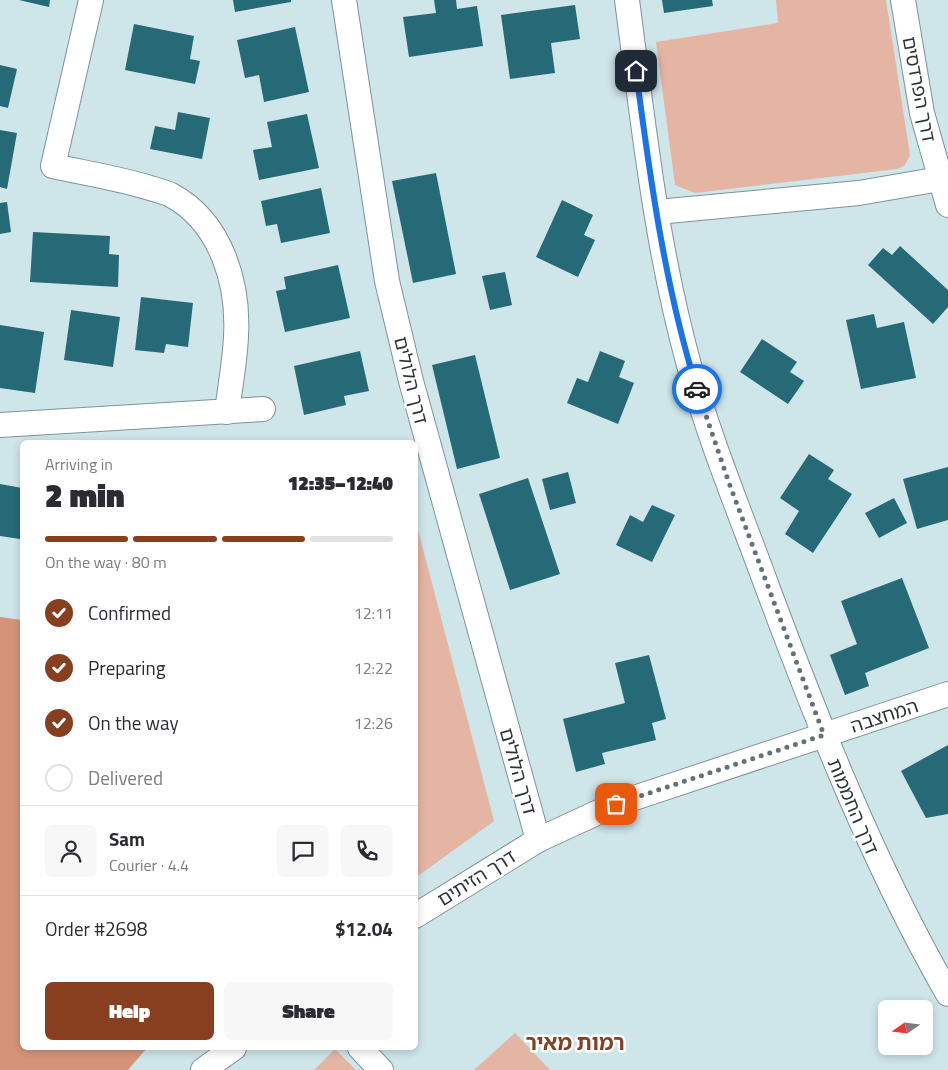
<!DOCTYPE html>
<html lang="en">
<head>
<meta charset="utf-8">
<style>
	:root { --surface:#fff; --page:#f7f7f7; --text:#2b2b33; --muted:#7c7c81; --line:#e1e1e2; --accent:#873f20 }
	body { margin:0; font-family:"Titillium Web","Noto Sans Hebrew",sans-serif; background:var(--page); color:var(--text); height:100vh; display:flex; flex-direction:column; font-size:19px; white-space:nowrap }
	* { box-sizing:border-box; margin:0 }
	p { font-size:16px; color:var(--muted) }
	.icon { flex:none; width:28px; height:28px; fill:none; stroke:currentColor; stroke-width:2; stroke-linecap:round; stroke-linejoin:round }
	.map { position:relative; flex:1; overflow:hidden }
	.side { position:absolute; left:20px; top:440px; width:398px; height:610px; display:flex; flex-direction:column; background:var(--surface); border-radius:8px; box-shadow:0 2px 8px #0003 }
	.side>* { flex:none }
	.needle { width:32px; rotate:256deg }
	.tools { position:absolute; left:878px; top:1000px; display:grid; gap:10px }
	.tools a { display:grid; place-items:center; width:55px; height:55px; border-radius:8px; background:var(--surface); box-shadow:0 2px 8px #0003; font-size:25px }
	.pin { position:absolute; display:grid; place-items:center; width:42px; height:42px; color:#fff; margin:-21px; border-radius:10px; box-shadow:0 2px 8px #0006 }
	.courier { position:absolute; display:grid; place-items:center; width:50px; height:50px; margin:-25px; border:4px solid #1a73e8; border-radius:50%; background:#fff; color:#222; box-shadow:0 1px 6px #0007 }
	.summary em { font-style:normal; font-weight:800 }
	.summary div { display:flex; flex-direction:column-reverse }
	.summary { display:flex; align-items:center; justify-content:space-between; height:85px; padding:0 25px }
	h1 { font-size:32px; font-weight:800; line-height:38px }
	.bar { display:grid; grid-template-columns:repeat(4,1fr); gap:8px 5px; align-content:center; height:60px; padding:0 25px }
	.bar i { height:6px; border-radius:4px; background:var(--line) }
	.bar .current { background:var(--accent) }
	.bar p { grid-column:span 4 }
	.line { display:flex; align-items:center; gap:12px; padding:0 25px; border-top:1px solid var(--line) }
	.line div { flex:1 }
	.round { display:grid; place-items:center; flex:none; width:52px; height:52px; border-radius:8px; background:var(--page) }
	ol { padding:0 25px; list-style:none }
	li { display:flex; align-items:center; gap:15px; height:55px }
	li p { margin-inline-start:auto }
	li .icon { padding:5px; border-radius:50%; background:var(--accent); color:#fff; stroke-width:4 }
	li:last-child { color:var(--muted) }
	li i { width:28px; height:28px; border:2px solid var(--line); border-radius:50% }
	.button { display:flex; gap:10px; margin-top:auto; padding:10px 25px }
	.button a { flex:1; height:58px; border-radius:8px; background:var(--accent); color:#fff; font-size:20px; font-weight:800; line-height:58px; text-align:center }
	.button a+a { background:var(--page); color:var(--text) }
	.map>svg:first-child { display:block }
	.green { fill:#e4b5a3 }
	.forest { fill:#d5947a }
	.building { fill:#266a77 }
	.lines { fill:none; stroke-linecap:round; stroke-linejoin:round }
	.minor-casing { stroke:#7e9398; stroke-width:26 }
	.minor { stroke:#fff; stroke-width:24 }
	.done { stroke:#647275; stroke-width:5; stroke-dasharray:0 9 }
	.route { stroke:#1a73e8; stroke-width:6 }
	.labels { text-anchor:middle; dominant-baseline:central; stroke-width:5; stroke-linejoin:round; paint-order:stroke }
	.street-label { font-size:19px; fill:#2b3436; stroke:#fff }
	.quarter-label { font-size:21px; font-weight:bold; fill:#824024; stroke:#fff }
</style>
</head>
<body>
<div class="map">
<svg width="948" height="1070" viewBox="0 0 948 1070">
	<rect width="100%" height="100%" fill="#cee5ea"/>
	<!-- green -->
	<g class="green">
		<polygon points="776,0 886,0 910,155 905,165 897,169 695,193 675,185 656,42 778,23"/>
		<polygon points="415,518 494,821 415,878"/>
		<polygon points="515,1033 550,1070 474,1070"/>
		<polygon points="335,1049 356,1070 314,1070"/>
	</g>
	<!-- forest -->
	<polygon class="forest" points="0,617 22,620 22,1048 147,1048 128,1070 0,1070"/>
	<!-- building -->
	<g class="building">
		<polygon points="19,0 50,0 49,7"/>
		<polygon points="233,0 291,0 291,2 235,12"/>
		<polygon points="434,0 456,0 457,9 477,6 483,46 409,57 403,17 436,13"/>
		<polygon points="662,0 712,0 713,6 664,13"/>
		<polygon points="575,5 580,39 551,43 555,73 510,79 501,15"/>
		<polygon points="134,24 194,36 190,59 200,61 195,84 125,70"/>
		<polygon points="295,27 309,92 264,102 259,75 245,78 237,40"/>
		<polygon points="0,65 17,69 8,108 0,106"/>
		<polygon points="178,112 210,118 202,159 150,149 155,126 175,130"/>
		<polygon points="307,114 319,168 259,180 253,150 272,147 267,122"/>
		<polygon points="0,130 17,133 7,189 0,187"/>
		<polygon points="436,173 456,274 413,283 392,181"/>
		<polygon points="321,188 330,233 281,243 277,224 266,226 261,201"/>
		<polygon points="562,200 593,215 584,235 595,240 578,277 536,257"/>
		<polygon points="7,202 11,232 0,234 0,203"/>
		<polygon points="33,232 110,236 109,254 119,255 118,287 30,282"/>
		<polygon points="900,246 948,290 948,307 933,324 868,265 883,248 892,255"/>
		<polygon points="338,265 350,318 285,332 276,291 286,289 284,277"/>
		<polygon points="505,272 512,305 490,310 482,276"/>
		<polygon points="141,297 193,303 188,347 166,344 164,353 135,350"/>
		<polygon points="71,310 120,317 113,367 64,360"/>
		<polygon points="874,314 877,328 904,322 916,378 861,389 846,320"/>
		<polygon points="0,325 44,332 35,393 0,388"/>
		<polygon points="762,339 797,362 790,372 804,381 788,404 740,372"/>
		<polygon points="360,351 369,391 344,396 346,405 304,415 294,366"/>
		<polygon points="600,351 625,361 619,377 634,383 618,424 567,403 577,378 588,382"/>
		<polygon points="475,355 500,458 457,469 432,365"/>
		<polygon points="809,454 834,470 828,479 852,494 813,553 785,534 799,511 780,498"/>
		<polygon points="948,467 948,520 917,529 903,479"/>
		<polygon points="568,472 576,503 550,510 542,479"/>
		<polygon points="528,478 560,574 510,590 479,494"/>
		<polygon points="0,484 22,488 22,524 20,539 0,536"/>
		<polygon points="894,498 907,523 879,538 865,513"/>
		<polygon points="652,505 675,515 652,562 616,545 630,515 643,522"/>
		<polygon points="902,578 929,648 865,673 869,686 845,695 830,655 857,644 841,601"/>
		<polygon points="649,655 666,719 652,723 656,740 602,753 605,764 576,772 563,719 625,703 615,663"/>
		<polygon points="948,745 948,814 926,818 901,771"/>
	</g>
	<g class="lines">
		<!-- minor casing -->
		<g class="minor-casing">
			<g id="minor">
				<path d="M 91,0 L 53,166 C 85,173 118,178 150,188 C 157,190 165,192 171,195 C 221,222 239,283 236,336 C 235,361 230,387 227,412"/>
				<polyline points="344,0 387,281 411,381 538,840"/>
				<path d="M 627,0 C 643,122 656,246 689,365 C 710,441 741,515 768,589 C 820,728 874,865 948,994"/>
				<polyline points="903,0 922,113 948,205"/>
				<polyline points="657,212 859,193 940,179"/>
				<polyline points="0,425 263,409"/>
				<polyline points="415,916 538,840 616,804 948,694"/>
				<polyline points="360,1048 381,1070"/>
				<polyline points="203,1070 234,1048"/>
			</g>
		</g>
		<!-- minor -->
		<use href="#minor" class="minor"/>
	</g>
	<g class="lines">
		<!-- done -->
		<polyline class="done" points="616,804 824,735 729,483 697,389"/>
		<!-- route -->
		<path class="route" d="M 636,71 C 650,178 665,287 697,389"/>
	</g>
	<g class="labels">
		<!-- street labels -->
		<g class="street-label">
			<text transform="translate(920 89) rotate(79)">דרך הפרדסים</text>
			<text transform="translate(412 380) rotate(76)">דרך הלולים</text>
			<text transform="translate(884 715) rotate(-18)">המחצבה</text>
			<text transform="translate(519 771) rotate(74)">דרך הלולים</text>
			<text transform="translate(854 806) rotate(67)">דרך החממות</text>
			<text transform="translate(476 877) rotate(-32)">דרך הזיתים</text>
		</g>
		<!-- quarter labels -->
		<g class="quarter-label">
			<text x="575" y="1042">רמות מאיר</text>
		</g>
	</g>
</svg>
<div class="tools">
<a><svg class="needle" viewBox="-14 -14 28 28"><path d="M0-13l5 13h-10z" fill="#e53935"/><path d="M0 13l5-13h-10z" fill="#7c7c81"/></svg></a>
</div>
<div class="pin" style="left:616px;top:804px;background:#ea580c"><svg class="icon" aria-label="bag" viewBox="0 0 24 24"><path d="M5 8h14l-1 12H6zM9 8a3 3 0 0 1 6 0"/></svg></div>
<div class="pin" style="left:636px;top:71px;background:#1f2937"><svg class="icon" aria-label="home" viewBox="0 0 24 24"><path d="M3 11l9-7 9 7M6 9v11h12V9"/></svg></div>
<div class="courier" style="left:697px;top:389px"><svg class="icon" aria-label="car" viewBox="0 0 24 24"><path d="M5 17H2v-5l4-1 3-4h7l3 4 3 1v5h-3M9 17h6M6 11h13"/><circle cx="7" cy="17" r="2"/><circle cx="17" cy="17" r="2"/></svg></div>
<section class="side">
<div class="summary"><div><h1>2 min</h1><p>Arriving in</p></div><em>12:35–12:40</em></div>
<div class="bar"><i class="current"></i><i class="current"></i><i class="current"></i><i></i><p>On the way · 80 m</p></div>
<ol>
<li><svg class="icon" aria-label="check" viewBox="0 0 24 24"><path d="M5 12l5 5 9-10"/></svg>Confirmed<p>12:11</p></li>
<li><svg class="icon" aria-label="check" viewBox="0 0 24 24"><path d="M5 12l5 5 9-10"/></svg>Preparing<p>12:22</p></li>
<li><svg class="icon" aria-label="check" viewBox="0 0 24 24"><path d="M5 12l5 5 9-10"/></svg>On the way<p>12:26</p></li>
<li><i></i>Delivered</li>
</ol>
<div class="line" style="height:90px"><a class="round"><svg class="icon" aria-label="person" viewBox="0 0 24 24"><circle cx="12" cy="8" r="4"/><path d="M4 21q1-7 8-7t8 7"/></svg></a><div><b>Sam</b><p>Courier · 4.4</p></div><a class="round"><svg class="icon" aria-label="chat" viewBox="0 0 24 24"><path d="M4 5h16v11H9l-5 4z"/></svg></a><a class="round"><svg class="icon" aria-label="phone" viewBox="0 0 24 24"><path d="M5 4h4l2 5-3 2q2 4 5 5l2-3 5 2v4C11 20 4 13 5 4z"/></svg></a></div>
<div class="line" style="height:65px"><div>Order #2698</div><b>$12.04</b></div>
<div class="button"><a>Help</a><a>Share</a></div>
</section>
</div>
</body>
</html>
